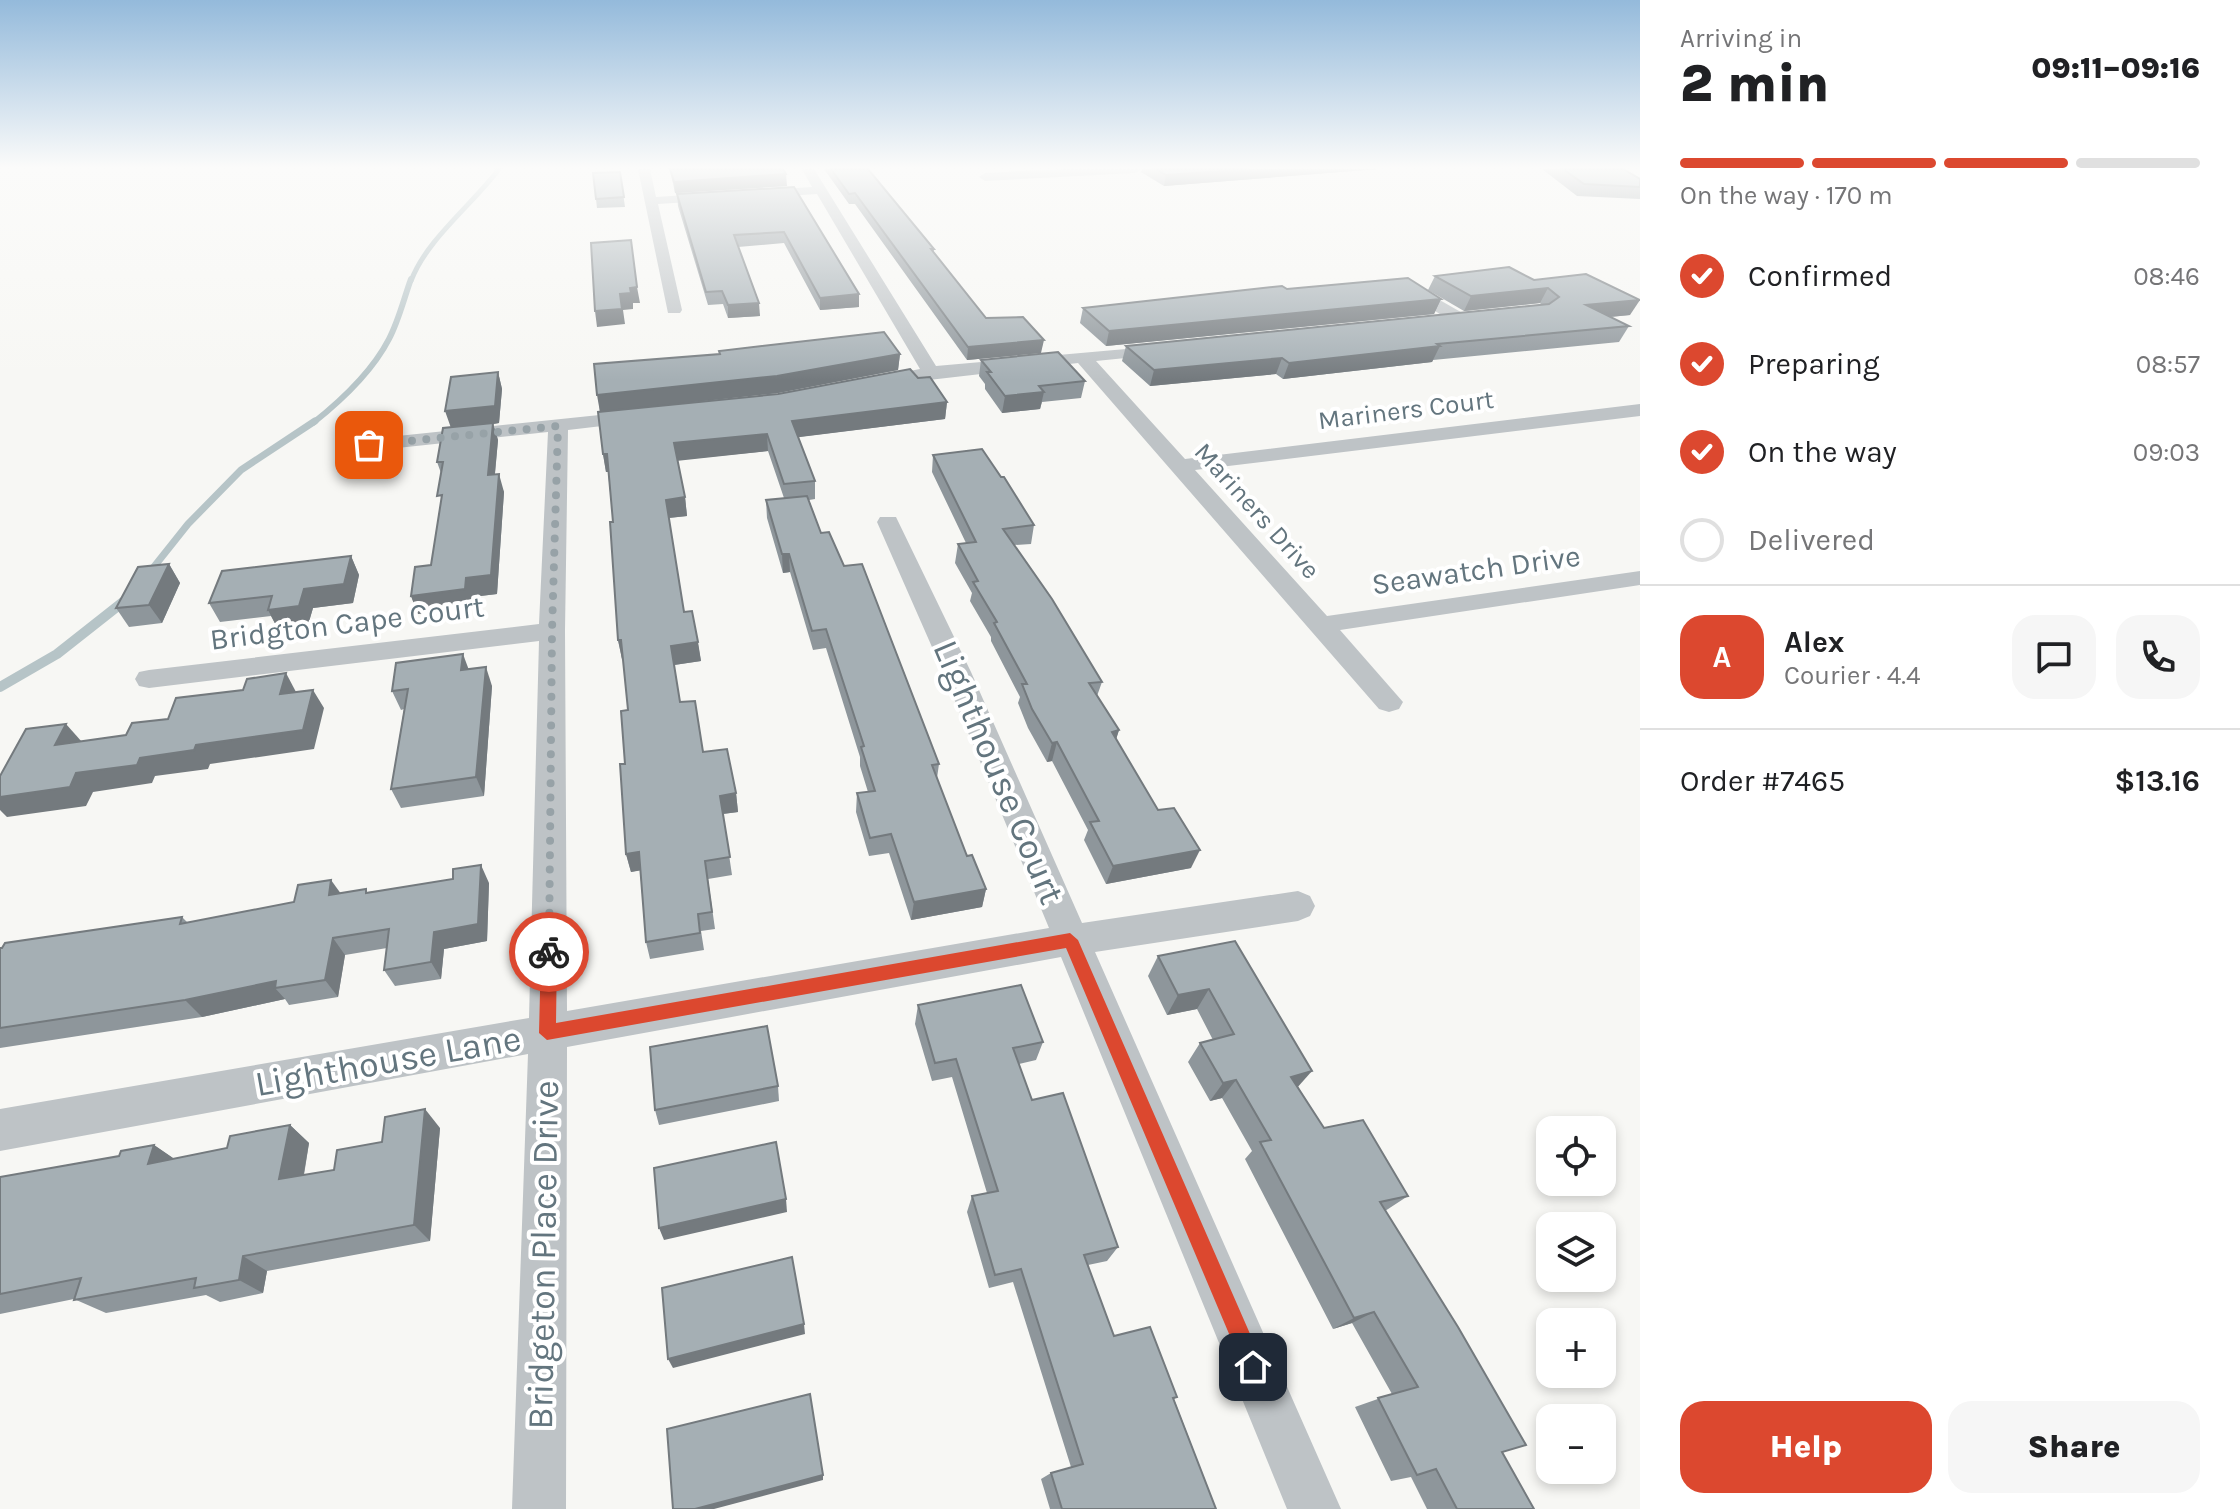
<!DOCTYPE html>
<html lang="en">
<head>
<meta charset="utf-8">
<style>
	:root { --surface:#fff; --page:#f6f6f6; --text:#202124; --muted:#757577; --line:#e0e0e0; --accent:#dc482f }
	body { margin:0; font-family:Karla,sans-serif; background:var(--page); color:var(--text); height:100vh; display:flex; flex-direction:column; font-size:30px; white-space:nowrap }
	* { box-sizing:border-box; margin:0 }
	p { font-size:26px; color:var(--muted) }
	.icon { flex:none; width:44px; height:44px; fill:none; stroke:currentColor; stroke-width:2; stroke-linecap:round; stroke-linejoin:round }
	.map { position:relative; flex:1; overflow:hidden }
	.sheet { display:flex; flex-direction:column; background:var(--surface); width:600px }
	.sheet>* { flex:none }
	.tools { position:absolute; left:1536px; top:1116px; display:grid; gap:16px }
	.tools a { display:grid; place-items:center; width:80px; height:80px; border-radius:16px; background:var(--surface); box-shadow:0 4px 12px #0003; font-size:40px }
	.pin { position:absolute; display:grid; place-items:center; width:68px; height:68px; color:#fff; margin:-34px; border-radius:16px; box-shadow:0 4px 12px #0006 }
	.courier { position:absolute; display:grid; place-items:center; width:80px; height:80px; margin:-40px; border:6px solid #dc482f; border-radius:50%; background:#fff; color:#222; box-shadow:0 2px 10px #0007 }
	.overview em { font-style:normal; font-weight:800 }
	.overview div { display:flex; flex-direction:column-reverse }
	.overview { display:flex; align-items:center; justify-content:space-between; height:136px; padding:0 40px }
	h1 { font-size:52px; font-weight:800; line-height:60px }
	.bar { display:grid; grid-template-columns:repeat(4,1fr); gap:12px 8px; align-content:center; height:96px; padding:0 40px }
	.bar i { height:10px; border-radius:6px; background:var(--line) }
	.bar .selected { background:var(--accent) }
	.bar p { grid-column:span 4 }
	.line { display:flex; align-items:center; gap:20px; padding:0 40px; border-top:2px solid var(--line) }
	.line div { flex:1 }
	.round { display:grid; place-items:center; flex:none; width:84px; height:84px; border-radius:24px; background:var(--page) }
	ol { padding:0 40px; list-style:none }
	li { display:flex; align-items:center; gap:24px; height:88px }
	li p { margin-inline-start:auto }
	li .icon { padding:8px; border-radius:50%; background:var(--accent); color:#fff; stroke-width:4 }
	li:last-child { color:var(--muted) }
	li i { width:44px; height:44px; border:4px solid var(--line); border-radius:50% }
	.button { display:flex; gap:16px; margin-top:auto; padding:16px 40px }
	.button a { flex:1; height:92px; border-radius:24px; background:var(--accent); color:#fff; font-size:32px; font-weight:800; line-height:92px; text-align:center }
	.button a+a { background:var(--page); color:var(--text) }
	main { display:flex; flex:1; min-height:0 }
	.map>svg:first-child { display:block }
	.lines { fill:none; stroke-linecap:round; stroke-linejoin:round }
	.stream-far3 { stroke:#b6c4c7; stroke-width:5 }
	.stream-far2 { stroke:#b6c4c7; stroke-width:6 }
	.stream-far1 { stroke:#b6c4c7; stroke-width:7 }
	.stream { stroke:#b6c4c7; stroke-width:10 }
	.street { fill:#bec3c6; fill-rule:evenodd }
	.wall { fill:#8e969b }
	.shaded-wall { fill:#747a7e }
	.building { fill:#a5afb4; stroke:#747a7e; stroke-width:2 }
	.route { fill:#dc482f }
	.done { stroke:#97a2a7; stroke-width:8; stroke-dasharray:0 14.4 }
	.labels { text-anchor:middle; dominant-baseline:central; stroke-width:8; stroke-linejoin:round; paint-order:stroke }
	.far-street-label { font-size:26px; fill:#63757e; stroke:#fff }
	.street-label { font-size:30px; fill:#63757e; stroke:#fff }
	.near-street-label { font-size:36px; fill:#63757e; stroke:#fff }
</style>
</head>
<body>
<main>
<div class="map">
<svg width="1640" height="1509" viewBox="0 0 1640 1509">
	<rect width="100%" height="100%" fill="#f7f7f4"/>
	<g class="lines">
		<!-- stream-far3 -->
		<path class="stream-far3" d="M 411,281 C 426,240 473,204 499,169"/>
		<!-- stream-far2 -->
		<path class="stream-far2" d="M 313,423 C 342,400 372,372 389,339 C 399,320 404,298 411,279"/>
		<!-- stream-far1 -->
		<g class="stream-far1">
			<polyline points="149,573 188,524 241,470 315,421"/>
			<polyline points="120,604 125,600"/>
		</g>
		<!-- stream -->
		<polyline class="stream" points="0,687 57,654 123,602"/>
		<!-- street -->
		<g class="street">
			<polygon points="638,169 650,169 656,197 812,187 802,169 814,169 936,366 1171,345 1174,349 1165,354 1096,361 1185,459 1640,404 1640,416 1195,470 1327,616 1640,571 1640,585 1340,630 1403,702 1399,709 1389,712 1379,709 1078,363 868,387 866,383 868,379 920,369 817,194 658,204 682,310 680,313 668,313"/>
			<polygon points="1066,169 1141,169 1135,173 985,181 979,177 985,173"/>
			<polygon points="1408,282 1466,315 1468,319 1466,323 1454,323 1402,290 1400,287"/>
			<polygon points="638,411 645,413 648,417 645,421 568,430 565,631 567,1011 1049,928 943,672 877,522 880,517 896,517 971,672 1082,923 1298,891 1310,896 1315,906 1310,916 1298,921 1095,952 1341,1509 1287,1509 1061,957 567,1047 566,1509 512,1509 528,1054 0,1151 0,1109 529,1018 539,641 149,688 139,686 135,679 139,672 149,670 539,624 548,432 369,451 359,445 369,439"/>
		</g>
	</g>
	<!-- wall -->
	<g class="wall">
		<polygon points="670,169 787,186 675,193"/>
		<polygon points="824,169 868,169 934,249 934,253 986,318 1041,353 967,360 855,204 849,204"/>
		<polygon points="1142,169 1379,169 1164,186 1141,172"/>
		<polygon points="1542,169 1623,169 1640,179 1640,199 1577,196"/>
		<polygon points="620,172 625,207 597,208 593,173"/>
		<polygon points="794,187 859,307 820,310 784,243 738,247 760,316 728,318 723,304 708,305 678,206 677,194"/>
		<polygon points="1435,276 1534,280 1630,315 1610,317 1629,326 1619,342 1433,360 1432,362 1283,379 1276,374 1150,386 1122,361 1126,346 1542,305 1540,303 1464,311 1428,290"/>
		<polygon points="1287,289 1441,299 1434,314 1106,346 1080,323 1083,308"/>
		<polygon points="884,332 900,354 898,370 778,393 620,410 778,394 910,369 918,378 930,377 947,402 945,419 798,437 815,481 815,499 809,500 821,533 829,532 844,566 862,564 939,764 937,778 967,856 972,855 986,889 982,907 911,920 889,853 869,856 856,812 857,793 868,792 860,766 860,757 826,648 813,650 790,572 783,573 767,518 766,500 784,498 768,451 677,460 685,497 687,516 669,518 684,612 692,611 701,661 674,665 680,702 695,701 703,752 727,749 736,793 738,812 723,814 732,875 708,879 715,929 701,931 704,950 650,959 646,942 640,870 631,872 626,854 620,764 625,764 621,711 628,710 623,659 622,659 618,640 610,522 613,522 608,472 606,472 603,454 598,412 600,412 594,364 719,354 719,351"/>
		<polygon points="981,360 1085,381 1081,398 1042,402 1040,409 1002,413 985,389 985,384 979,376"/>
		<polygon points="498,372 502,389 499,423 493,424 498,440 495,474 504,492 497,594 472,597 472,608 418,614 411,596 431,565 441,505 441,473 437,462 451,427"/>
		<polygon points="933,455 1001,477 1034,525 1031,544 1014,545 1102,682 1097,696 1119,730 1116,739 1191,868 1106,884 1084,840 1088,830 1052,761 1047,762 1028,728 1018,703 1020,697 991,641 991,637 970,601 972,593 955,563 958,544 966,543 932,472"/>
		<polygon points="351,556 359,575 353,603 313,608 308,625 278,629 271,616 220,622 209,603"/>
		<polygon points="169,564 180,583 162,623 129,627 116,608"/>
		<polygon points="468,669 492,686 484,796 401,808 391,789 404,709 401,710 392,691"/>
		<polygon points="489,883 487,941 444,949 441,979 395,986 384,970 387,948 345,955 338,997 289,1005 285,999 202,1017 0,1048 0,948 182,917 188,923 340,893 368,892"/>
		<polygon points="1235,941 1298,1087 1324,1128 1408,1196 1385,1211 1502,1452 1534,1509 1427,1509 1411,1477 1391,1481 1355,1407 1392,1394 1352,1323 1333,1329 1245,1159 1252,1151 1222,1098 1210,1101 1188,1062 1200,1043 1213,1040 1197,1009 1167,1015 1148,976 1158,956"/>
		<polygon points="918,1005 1043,1042 1036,1060 1019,1064 1032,1100 1118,1247 1107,1261 1088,1265 1114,1336 1177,1397 1174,1399 1216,1509 1050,1509 1041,1479 1051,1473 1071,1467 1013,1282 989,1288 967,1212 972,1196 987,1193 952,1077 932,1081 915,1024"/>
		<polygon points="778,1086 779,1101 659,1125 655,1110"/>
		<polygon points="290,1125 309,1143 304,1175 334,1170 382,1142 440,1128 430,1241 267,1271 263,1293 220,1302 206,1295 106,1313 74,1299 0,1314 0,1177 119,1156 154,1145 174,1159 227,1148"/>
	</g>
	<!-- shaded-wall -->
	<g class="shaded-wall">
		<polygon points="1247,169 1379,169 1164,186 1166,175"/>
		<polygon points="786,174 787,186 675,193 674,182"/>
		<polygon points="637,287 640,303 633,303 633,309 623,310 625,324 597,327 595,311 630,288"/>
		<polygon points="1548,288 1540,303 1464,311 1471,296"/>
		<polygon points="859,294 859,307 820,310 820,298"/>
		<polygon points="1441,299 1434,314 1106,346 1109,331"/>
		<polygon points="1640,300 1630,315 1577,320 1586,305"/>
		<polygon points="759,303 760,316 728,318 728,305"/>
		<polygon points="1044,340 1041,353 967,360 968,347"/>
		<polygon points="1440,346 1432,362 1283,379 1289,363"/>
		<polygon points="900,354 898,370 778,393 600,412 597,395"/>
		<polygon points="1282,358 1276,374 1150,386 1154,370"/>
		<polygon points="498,372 502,389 499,423 493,424 498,440 493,493 451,428 445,411"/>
		<polygon points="1044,392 1040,409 1002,413 1005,396"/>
		<polygon points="947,402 945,419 792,438 792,421"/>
		<polygon points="767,434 768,451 676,461 674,443"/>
		<polygon points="603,454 607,454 610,472 606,472"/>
		<polygon points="499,474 504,492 497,594 472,597 472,608 418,614 411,596 466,578"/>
		<polygon points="685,497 687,516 668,518 666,500"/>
		<polygon points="782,554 789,554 790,572 783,573"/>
		<polygon points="351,556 359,575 353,603 313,608 308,625 278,629 268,610 304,589"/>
		<polygon points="169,564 180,583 162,623 149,605"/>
		<polygon points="618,640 621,640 625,658 622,659"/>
		<polygon points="698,642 701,661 674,665 671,646"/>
		<polygon points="463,654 470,673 461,670"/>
		<polygon points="486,667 492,686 484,796 476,777"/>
		<polygon points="286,673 296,692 280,694"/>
		<polygon points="313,690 324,708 314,749 210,764 208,769 155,776 152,783 93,792 86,806 7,817 0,810 0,797 76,773 196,745"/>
		<polygon points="66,724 82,742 55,745"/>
		<polygon points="1119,730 1113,749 1112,732"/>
		<polygon points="1057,742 1052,761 1047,762 1052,743"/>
		<polygon points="736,793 738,812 722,814 720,796"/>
		<polygon points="1200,850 1191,868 1106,884 1113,866"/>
		<polygon points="639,852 643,870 631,872 626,854"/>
		<polygon points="481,865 489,883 487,941 444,949 441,979 431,962 434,932"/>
		<polygon points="331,880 344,898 329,895"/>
		<polygon points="986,889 982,907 911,920 914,902"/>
		<polygon points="333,938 345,955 338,997 325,980"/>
		<polygon points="276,981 275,988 285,999 202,1017 185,1000"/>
		<polygon points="1209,989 1197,1009 1167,1015 1178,995"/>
		<polygon points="1312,1071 1296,1089 1291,1077"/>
		<polygon points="1236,1080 1222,1098 1210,1101 1223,1083"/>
		<polygon points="425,1109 440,1128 430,1241 414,1225"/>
		<polygon points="290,1125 309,1143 300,1196 279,1179"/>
		<polygon points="154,1145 179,1162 148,1164"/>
		<polygon points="786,1199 787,1212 664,1240 659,1228"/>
		<polygon points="243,1256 267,1271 263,1293 239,1280"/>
		<polygon points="1374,1312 1352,1323 1333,1329 1354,1318"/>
		<polygon points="804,1324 805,1334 673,1368 668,1359"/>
		<polygon points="823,1475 823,1480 714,1509 695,1509"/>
	</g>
	<!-- building -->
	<g class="building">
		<polygon points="670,169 783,169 786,174 674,182"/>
		<polygon points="831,169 868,169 934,249 931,249 986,318 1023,317 1044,340 968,347 855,193 849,194"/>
		<polygon points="1156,169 1247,169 1166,175"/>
		<polygon points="1563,169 1623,169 1640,179 1640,187 1584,184"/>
		<polygon points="620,172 624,197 596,199 593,173"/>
		<polygon points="794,187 859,294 820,298 784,232 734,235 759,303 728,305 722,291 706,292 677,194"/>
		<polygon points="631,240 637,287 630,288 631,293 620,294 622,309 595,311 591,243"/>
		<polygon points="1509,267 1534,280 1586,274 1640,300 1586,305 1629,326 1437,344 1440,346 1289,363 1282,358 1154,370 1126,346 1549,304 1559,297 1548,288 1471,296 1435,276"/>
		<polygon points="1408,278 1441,299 1109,331 1083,308 1282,286 1287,289"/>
		<polygon points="884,332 900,354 777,376 597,395 594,364 720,354 719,351"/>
		<polygon points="1058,352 1085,381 1039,386 1044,392 1005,396 987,372 991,372 981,360"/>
		<polygon points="910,369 918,378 930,377 947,402 792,421 815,481 784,484 767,434 674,443 685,497 666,500 684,612 692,611 698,642 671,646 680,702 695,701 703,752 727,749 736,793 720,796 730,857 705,861 712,912 698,914 700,933 646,942 639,852 626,854 620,764 625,764 621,711 628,710 621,640 618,640 610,522 613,522 607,454 603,454 598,412 778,394"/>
		<polygon points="498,372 495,406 445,411 451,377"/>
		<polygon points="493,423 488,475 499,474 491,575 466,578 465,589 411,596 415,567 431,565 442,495 437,496 443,462 437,462 443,428"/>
		<polygon points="982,449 1001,477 1004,477 1034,525 1003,529 1052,599 1102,682 1089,683 1119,730 1112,732 1158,810 1174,808 1200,850 1113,866 1090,822 1099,821 1057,742 1052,743 1032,709 1022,684 1027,684 994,623 997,622 973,582 978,581 958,544 976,542 933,455"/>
		<polygon points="807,496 821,533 829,532 844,566 862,564 939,764 932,765 967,856 972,855 986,889 914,902 891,834 870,838 857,793 875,791 861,747 864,746 826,629 812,631 789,554 782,554 766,500"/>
		<polygon points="351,556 344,584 304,589 299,606 268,610 272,596 209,603 222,571"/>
		<polygon points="169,564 149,605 116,608 138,567"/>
		<polygon points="463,654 461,670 486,667 476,777 391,789 408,689 392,691 396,663"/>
		<polygon points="286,673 280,694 313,690 303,730 196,745 194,750 140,758 137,765 76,773 70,787 0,797 0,776 26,729 66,724 55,745 126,735 132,723 168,719 176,698 243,690 247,679"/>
		<polygon points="481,865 478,924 434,932 431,962 384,970 389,929 333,938 325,980 275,988 276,981 185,1000 0,1028 0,948 2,948 5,943 182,917 180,924 294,902 298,885 331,880 329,895 366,889 366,893 453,879 453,869"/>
		<polygon points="1235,941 1312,1071 1291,1077 1324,1128 1363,1120 1408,1196 1380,1202 1458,1327 1526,1445 1502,1452 1534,1509 1457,1509 1436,1469 1417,1475 1378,1398 1418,1387 1374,1312 1354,1318 1260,1142 1271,1140 1236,1080 1223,1083 1200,1043 1234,1034 1209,989 1178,995 1158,956"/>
		<polygon points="1021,985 1043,1042 1013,1048 1032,1100 1063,1093 1118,1247 1084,1255 1114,1336 1150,1327 1177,1397 1173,1398 1216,1509 1062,1509 1051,1473 1083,1464 1021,1269 995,1275 972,1196 998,1191 956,1059 935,1063 918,1005"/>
		<polygon points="767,1026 778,1086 655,1110 650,1047"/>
		<polygon points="425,1109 414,1225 243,1256 239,1280 194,1288 196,1278 74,1300 81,1278 0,1294 0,1177 119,1156 121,1151 154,1145 148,1164 227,1148 230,1136 290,1125 279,1179 334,1170 337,1150 382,1142 385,1117"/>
		<polygon points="776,1142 786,1199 659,1228 654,1168"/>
		<polygon points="792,1257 804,1324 668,1359 662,1288"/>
		<polygon points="810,1394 823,1475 695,1509 673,1509 667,1429"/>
	</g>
	<!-- sky -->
	<linearGradient id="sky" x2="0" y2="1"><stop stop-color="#94badb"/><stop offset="0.44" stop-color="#fbfbfa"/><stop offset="1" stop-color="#fbfbfa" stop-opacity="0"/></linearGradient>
	<rect width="1640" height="380" fill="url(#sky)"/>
	<!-- route -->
	<polygon class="route" points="1070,933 1078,940 1261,1359 1264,1367 1261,1374 1253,1377 1246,1374 1066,948 547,1040 539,1033 541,952 549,945 557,952 556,1023"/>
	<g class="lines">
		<!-- done -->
		<polyline class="done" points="369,445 558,426 552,631 549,952"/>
	</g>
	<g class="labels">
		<!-- far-street labels -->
		<g class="far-street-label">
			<text transform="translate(1406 410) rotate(-7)">Mariners Court</text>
			<text transform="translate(1257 511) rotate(48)">Mariners Drive</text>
		</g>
		<!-- street labels -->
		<g class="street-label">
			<text transform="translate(1476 570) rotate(-8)">Seawatch Drive</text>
			<text transform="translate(347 623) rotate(-7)">Bridgton Cape Court</text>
		</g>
		<!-- near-street labels -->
		<g class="near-street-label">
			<text transform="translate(999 772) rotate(67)">Lighthouse Court</text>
			<text transform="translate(388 1061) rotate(-10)">Lighthouse Lane</text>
			<text transform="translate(543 1255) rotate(-89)">Bridgeton Place Drive</text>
		</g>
	</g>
</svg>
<div class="tools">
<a><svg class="icon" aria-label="locate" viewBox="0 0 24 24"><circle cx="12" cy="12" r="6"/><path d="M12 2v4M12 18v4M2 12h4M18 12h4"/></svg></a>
<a><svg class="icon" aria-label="layers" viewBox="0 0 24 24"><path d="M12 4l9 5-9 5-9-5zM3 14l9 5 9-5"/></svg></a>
<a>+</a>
<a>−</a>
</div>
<div class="pin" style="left:369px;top:445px;background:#ea580c"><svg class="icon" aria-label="bag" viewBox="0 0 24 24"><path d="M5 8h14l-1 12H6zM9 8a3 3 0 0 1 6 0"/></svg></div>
<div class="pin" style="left:1253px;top:1367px;background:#1f2937"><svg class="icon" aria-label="home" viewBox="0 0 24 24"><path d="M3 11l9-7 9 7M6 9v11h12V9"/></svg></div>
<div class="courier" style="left:549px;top:952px"><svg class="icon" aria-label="bike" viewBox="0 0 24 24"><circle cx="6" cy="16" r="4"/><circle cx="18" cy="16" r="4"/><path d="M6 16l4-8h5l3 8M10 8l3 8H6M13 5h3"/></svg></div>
</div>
<section class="sheet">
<div class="overview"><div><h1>2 min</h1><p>Arriving in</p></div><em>09:11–09:16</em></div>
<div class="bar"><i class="selected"></i><i class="selected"></i><i class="selected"></i><i></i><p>On the way · 170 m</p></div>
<ol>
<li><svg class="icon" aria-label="check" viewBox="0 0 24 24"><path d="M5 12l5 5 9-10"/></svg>Confirmed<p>08:46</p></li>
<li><svg class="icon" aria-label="check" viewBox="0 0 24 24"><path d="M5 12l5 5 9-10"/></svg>Preparing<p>08:57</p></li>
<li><svg class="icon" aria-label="check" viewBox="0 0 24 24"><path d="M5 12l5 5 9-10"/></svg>On the way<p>09:03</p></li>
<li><i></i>Delivered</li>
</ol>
<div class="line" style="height:144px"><b class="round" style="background:var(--accent);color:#fff">A</b><div><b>Alex</b><p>Courier · 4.4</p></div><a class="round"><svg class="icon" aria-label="chat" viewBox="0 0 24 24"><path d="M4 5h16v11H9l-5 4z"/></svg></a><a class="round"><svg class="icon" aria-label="phone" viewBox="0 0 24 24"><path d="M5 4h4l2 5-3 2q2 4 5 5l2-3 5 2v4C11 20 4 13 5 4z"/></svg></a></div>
<div class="line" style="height:104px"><div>Order #7465</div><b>$13.16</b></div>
<div class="button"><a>Help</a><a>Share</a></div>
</section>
</main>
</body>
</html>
